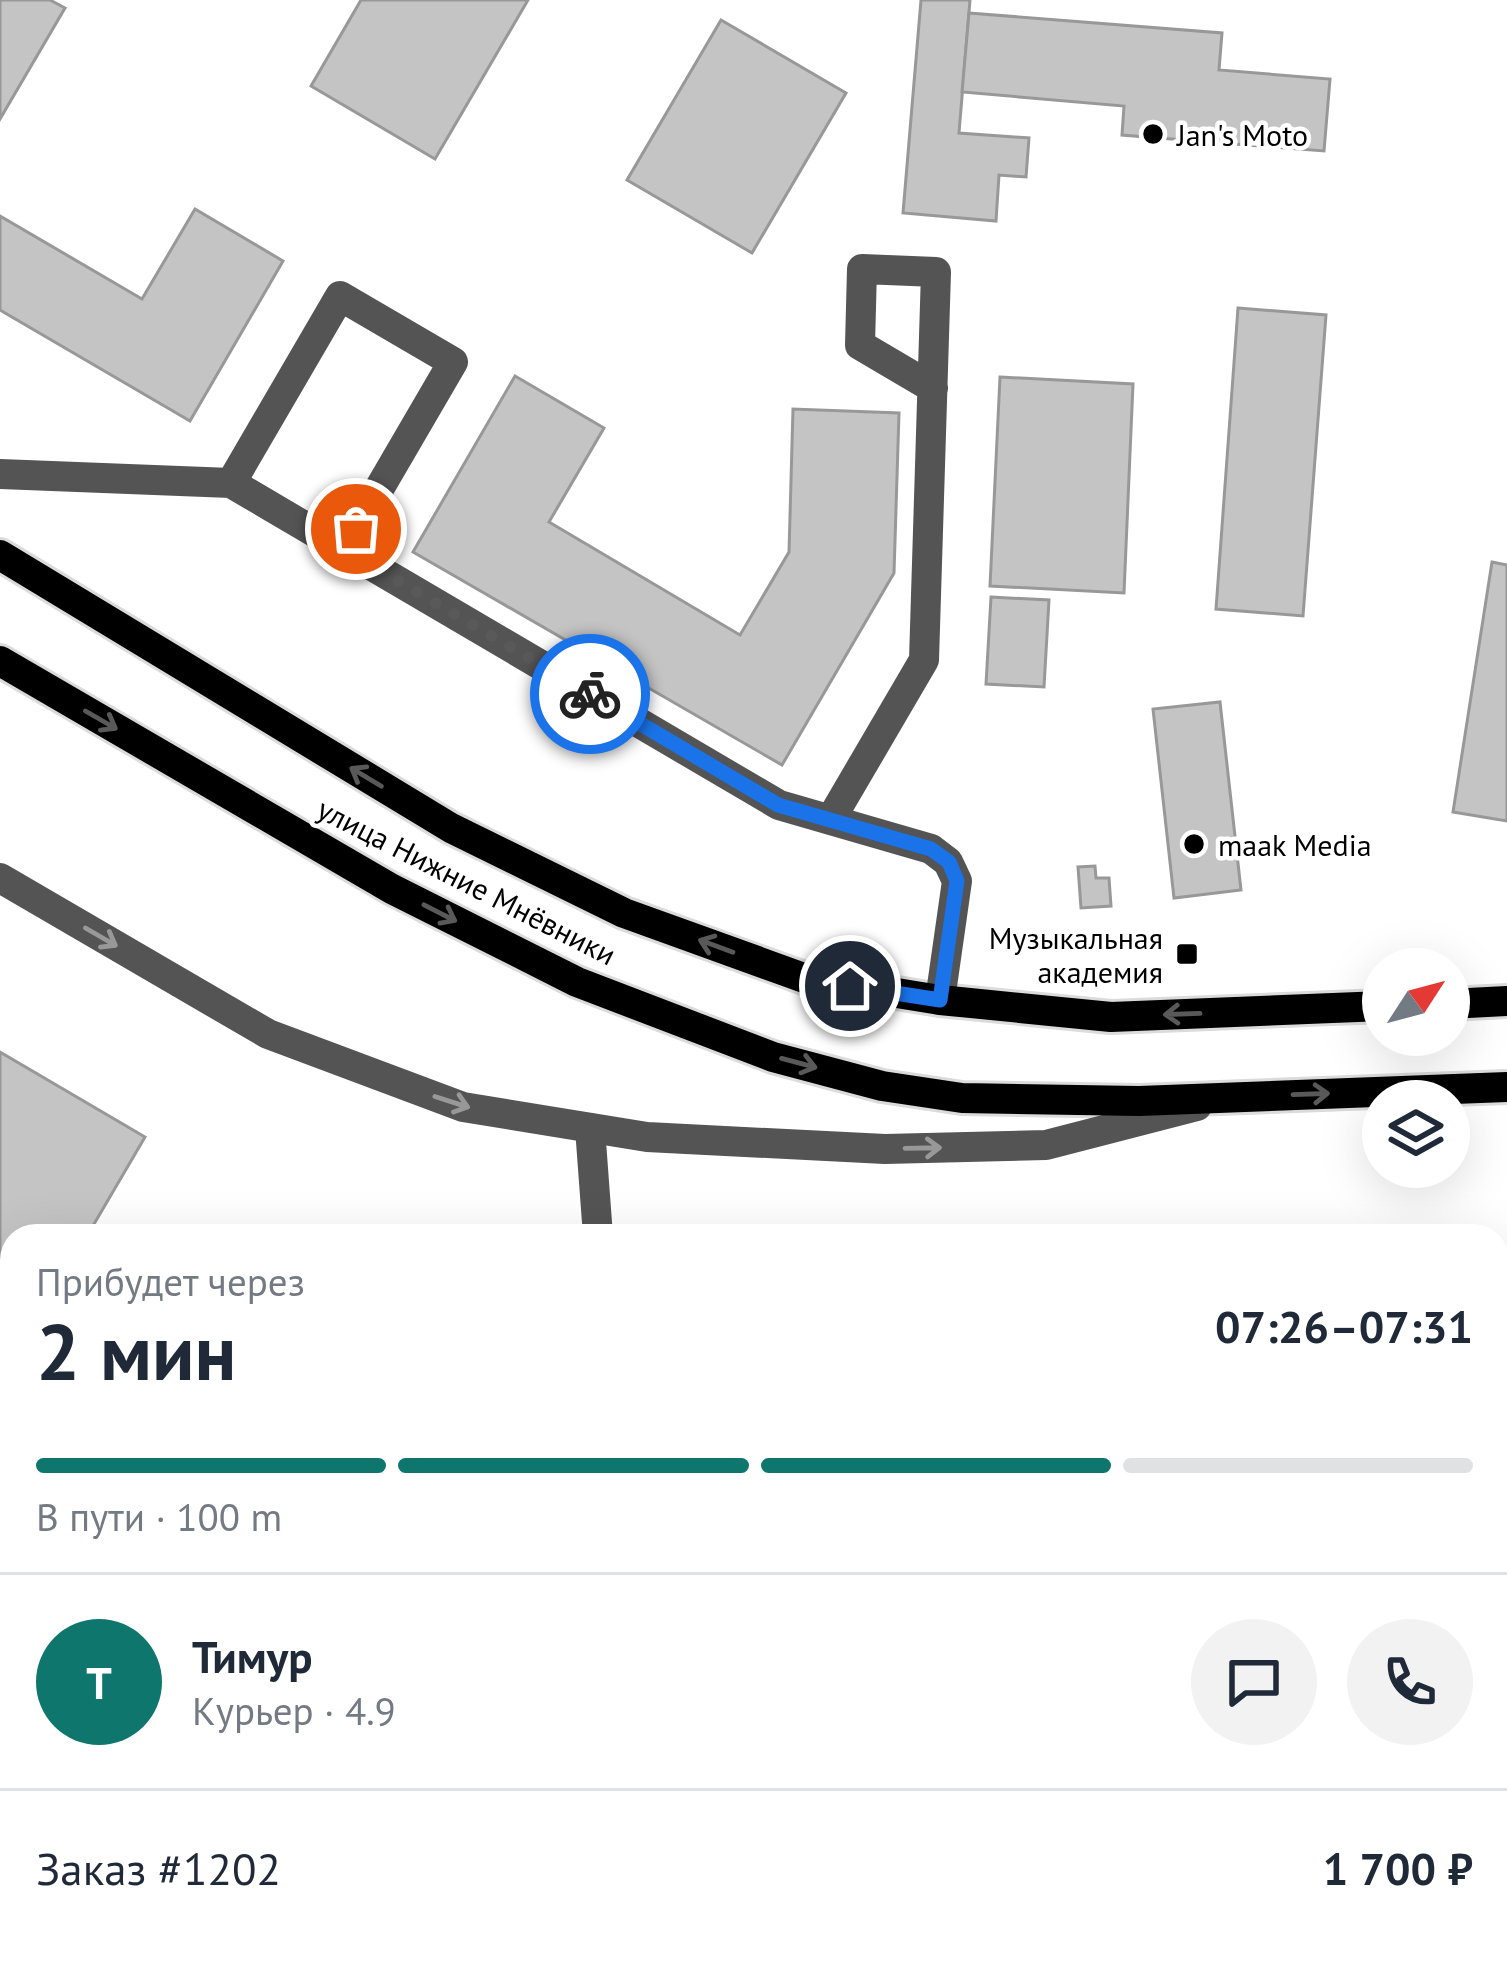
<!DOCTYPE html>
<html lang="ru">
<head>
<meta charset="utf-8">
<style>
	:root { --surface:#fff; --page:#f2f2f3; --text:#1f2937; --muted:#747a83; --line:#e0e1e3; --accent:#0f766e }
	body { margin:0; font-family:"PT Sans",sans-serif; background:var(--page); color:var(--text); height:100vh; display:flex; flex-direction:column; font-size:45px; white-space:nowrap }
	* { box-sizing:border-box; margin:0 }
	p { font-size:39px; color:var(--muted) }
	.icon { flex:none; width:66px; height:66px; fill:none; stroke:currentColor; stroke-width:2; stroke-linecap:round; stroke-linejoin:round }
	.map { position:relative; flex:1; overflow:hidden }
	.details { position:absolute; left:0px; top:1224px; width:1509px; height:747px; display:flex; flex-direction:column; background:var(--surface); border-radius:36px 36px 0 0; box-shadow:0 12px 48px #0002 }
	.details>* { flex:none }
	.needle { width:78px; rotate:54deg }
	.controls { position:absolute; left:1362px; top:948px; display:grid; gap:24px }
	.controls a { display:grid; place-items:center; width:108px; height:108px; border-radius:50%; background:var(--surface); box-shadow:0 12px 48px #0002; font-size:60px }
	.pin { position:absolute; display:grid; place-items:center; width:102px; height:102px; color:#fff; margin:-51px; border:6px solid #fff; border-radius:50%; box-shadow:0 3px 12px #0007 }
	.courier { position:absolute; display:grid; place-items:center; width:120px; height:120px; margin:-60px; border:9px solid #1a73e8; border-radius:50%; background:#fff; color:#222; box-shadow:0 3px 15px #0007 }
	.summary em { font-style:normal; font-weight:700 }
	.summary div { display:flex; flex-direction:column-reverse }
	.summary { display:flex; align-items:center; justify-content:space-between; height:204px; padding:0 36px }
	h1 { font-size:78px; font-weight:700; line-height:90px }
	.bar { display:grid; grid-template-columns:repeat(4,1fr); gap:18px 12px; align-content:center; height:144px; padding:0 36px }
	.bar i { height:15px; border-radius:9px; background:var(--line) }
	.bar .current { background:var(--accent) }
	.bar p { grid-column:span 4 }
	.line { display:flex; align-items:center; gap:30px; padding:0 36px; border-top:3px solid var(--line) }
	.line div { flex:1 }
	.round { display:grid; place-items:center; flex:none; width:126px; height:126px; border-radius:63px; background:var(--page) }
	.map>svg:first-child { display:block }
	.green { fill:#dbdbdb }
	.building { fill:#c4c4c4; stroke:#989898; stroke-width:3 }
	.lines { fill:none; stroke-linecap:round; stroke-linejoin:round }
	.major-casing { stroke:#dbdbdb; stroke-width:36 }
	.minor { stroke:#545454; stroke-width:30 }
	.major { stroke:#000; stroke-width:30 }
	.oneway { stroke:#595959 }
	.oneway2 { stroke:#989898 }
	.done { stroke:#595959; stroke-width:12; stroke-dasharray:0 21.6 }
	.route { stroke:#1a73e8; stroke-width:15 }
	.poi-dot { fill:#000; stroke:#fff; stroke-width:4.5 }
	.labels { text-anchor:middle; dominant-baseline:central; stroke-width:9; stroke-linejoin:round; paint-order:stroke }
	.poi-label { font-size:30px; fill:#000; stroke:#fff; text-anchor:start }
	.street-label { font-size:30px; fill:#000; stroke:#fff }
</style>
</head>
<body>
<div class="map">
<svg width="1507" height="1970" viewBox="0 0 1507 1970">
	<rect width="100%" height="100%" fill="#fff"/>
	<!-- green -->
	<g class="green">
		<polygon points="1497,1372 1507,1376 1507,1711 1497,1707"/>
		<polygon points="791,1959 1101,1959 1109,1970 791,1970"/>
	</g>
	<!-- building -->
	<g class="building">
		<polygon points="0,0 50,0 65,8 0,119"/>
		<polygon points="361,0 528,0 435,159 311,86"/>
		<polygon points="921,0 970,0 959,133 1029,138 1026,177 999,175 996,221 903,213"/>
		<polygon points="969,13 1222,33 1219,70 1330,79 1324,151 1122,135 1124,106 962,92"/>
		<polygon points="721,20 846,93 752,253 627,180"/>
		<polygon points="195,209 283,261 190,421 0,310 0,216 142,299"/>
		<polygon points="1238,308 1326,315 1303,616 1216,609"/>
		<polygon points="515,376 604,428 549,522 740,635 789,552 793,409 899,413 894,573 782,765 413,552"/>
		<polygon points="1000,377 1133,384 1124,593 990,586"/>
		<polygon points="1492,562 1507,565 1507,821 1453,812"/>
		<polygon points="991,597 1049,600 1044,687 986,684"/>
		<polygon points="1220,702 1241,890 1174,898 1153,709"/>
		<polygon points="1095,866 1096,878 1109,878 1111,906 1081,908 1078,867"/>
		<polygon points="0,1052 145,1137 87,1236 12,1236 12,1365 0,1387"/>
		<polygon points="12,1813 12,1959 452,1959 453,1970 0,1970 0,1814"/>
	</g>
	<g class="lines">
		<!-- major casing -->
		<g class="major-casing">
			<g id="major">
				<polyline points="0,555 451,828 624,913 804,978 940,1000 1111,1017 1383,1006"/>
				<polyline points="0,661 392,889 577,982 773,1057 882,1086 962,1098 1139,1101 1507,1087"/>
				<polyline points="1449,1004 1507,1001"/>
			</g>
		</g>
		<!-- minor -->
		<g class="minor">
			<polyline points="0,474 231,483 779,805 931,849 948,862 957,881 940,1000"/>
			<polyline points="231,483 340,296 453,362 344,549"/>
			<polyline points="831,819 924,660 936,272 862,269 860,345 933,388"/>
			<polyline points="0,878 268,1034 463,1107 647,1137 885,1149 1046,1145 1197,1106"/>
			<polyline points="590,1128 598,1236"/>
			<polyline points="648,1959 649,1970"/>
		</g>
		<!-- major -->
		<use href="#major" class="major"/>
	</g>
	<!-- one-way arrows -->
	<defs><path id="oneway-shaft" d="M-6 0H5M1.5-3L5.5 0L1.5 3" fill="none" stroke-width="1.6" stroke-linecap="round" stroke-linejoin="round" transform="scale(3)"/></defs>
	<g class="oneway">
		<use href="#oneway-shaft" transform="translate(101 720) rotate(30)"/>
		<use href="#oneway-shaft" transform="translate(366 777) rotate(-149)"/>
		<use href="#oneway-shaft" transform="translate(440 913) rotate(27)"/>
		<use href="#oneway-shaft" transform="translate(716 946) rotate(-160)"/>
		<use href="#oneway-shaft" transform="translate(1182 1014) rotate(178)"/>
		<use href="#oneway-shaft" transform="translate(799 1063) rotate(15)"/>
		<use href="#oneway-shaft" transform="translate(1311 1094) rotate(-2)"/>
	</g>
	<g class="oneway2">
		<use href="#oneway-shaft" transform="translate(101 937) rotate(30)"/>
		<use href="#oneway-shaft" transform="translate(452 1102) rotate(18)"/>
		<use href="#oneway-shaft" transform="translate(923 1148) rotate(-1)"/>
	</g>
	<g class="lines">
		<!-- done -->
		<polyline class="done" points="356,529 344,549 590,694"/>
		<!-- route -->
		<polyline class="route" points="590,694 778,805 931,849 949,862 957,881 940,1000 850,986"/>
	</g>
	<!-- markers -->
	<g class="poi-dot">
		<circle cx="1153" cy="134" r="12"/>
		<circle cx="1194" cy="844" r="12"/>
		<rect x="1175" y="942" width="24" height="24" rx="6"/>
	</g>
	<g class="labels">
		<!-- poi labels -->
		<g class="poi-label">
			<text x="1177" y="134">Jan's Moto</text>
			<text x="1218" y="844">maak Media</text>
			<text x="1163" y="937" text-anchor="end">Музыкальная<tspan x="1163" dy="34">академия</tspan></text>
		</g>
		<!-- street labels -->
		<g class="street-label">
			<text transform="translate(467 881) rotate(27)">улица Нижние Мнёвники</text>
		</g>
	</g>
</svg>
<div class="controls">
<a><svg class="needle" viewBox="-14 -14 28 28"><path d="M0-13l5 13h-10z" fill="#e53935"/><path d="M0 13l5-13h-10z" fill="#747a83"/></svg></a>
<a><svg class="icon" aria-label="layers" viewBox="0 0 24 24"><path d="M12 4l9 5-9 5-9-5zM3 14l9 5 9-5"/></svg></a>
</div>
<div class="pin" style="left:356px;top:529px;background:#ea580c"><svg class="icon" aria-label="bag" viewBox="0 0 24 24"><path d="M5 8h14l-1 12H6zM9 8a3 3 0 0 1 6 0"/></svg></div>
<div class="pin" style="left:850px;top:986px;background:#1f2937"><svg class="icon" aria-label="home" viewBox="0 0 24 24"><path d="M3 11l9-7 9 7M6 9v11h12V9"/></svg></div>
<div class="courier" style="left:590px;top:694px"><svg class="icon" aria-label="bike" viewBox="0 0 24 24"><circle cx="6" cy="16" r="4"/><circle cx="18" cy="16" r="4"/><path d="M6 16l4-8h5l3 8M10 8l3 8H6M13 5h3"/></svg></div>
<section class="details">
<div class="summary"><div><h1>2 мин</h1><p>Прибудет через</p></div><em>07:26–07:31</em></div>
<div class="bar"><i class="current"></i><i class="current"></i><i class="current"></i><i></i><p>В пути · 100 m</p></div>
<div class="line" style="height:216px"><b class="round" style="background:var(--accent);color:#fff">Т</b><div><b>Тимур</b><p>Курьер · 4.9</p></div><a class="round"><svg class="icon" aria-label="chat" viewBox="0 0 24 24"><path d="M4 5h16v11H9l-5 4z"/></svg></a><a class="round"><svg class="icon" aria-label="phone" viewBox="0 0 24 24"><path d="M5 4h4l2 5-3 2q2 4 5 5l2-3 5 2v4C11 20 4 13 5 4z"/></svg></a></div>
<div class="line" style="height:156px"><div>Заказ #1202</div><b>1 700 ₽</b></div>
</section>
</div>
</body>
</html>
